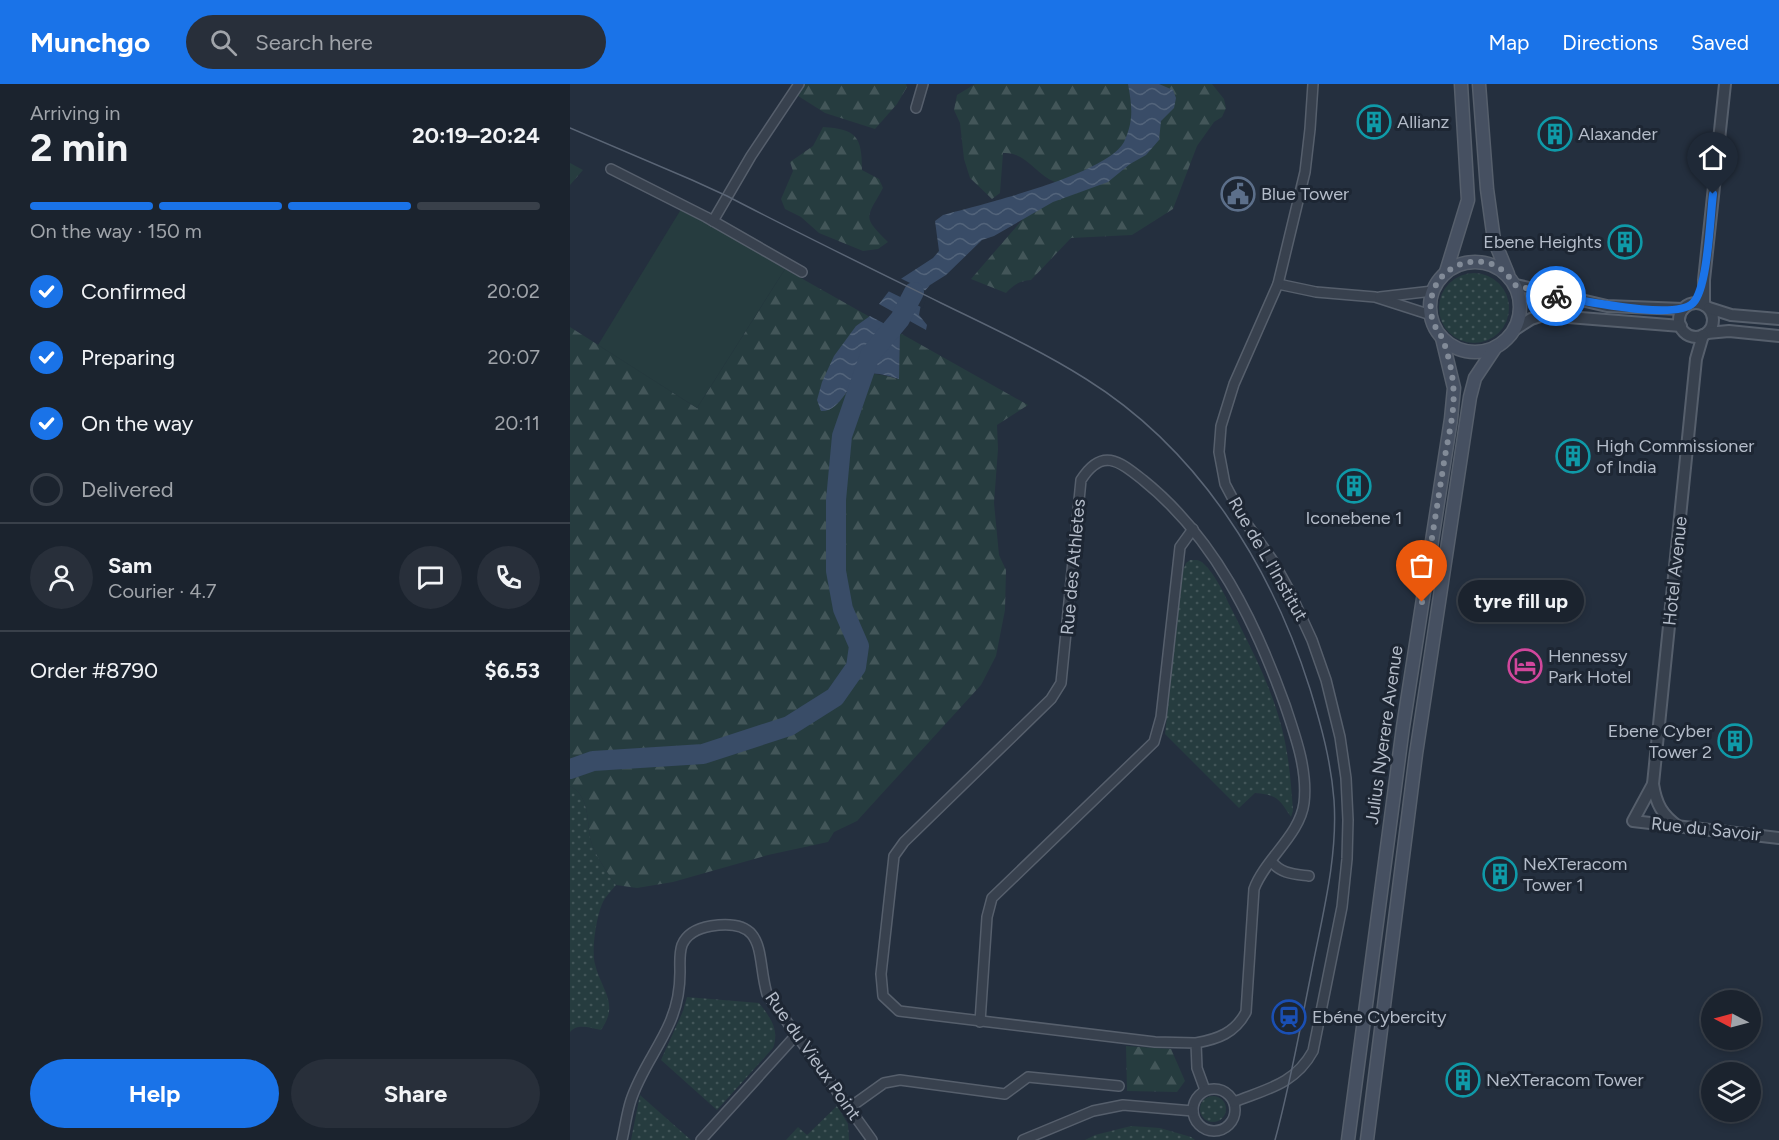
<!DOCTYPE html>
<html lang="en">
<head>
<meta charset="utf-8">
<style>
	:root { --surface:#1b232e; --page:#282f3a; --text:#f1f3f6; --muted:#a0a4aa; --line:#39404a; --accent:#1a73e8 }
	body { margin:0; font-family:Figtree,sans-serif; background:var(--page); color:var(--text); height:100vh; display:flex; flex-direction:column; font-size:22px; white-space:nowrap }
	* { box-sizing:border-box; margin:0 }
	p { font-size:20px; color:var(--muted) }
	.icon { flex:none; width:33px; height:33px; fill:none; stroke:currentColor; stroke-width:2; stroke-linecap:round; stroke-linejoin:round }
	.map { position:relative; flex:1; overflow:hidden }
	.side { display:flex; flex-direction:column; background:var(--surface); width:570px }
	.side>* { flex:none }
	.needle { width:39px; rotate:276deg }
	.tools { position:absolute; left:1131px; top:906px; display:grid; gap:12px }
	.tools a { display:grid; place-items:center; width:60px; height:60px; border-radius:50%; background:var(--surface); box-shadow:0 3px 9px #0003,0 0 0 2px var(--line); font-size:30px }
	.pin { position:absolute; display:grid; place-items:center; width:51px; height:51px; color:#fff; margin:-62px -26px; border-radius:50% 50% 50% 0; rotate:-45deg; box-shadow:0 0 6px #0007 }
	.pin .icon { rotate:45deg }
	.courier { position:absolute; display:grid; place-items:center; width:60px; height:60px; margin:-30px; border:4px solid #1a73e8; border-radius:50%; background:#fff; color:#222; box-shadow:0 2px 8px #0007 }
	.bubble { position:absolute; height:42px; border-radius:21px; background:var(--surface); box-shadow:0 3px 9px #0003,0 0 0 2px var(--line); font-size:20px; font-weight:700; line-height:42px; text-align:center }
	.headline em { font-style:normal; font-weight:700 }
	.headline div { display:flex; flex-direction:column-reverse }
	.headline { display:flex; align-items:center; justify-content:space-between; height:102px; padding:0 30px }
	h1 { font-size:39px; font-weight:700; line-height:45px }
	.bar { display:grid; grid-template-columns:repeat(4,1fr); gap:9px 6px; align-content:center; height:72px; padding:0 30px }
	.bar i { height:8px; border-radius:4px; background:var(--line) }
	.bar .current { background:var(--accent) }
	.bar p { grid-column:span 4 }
	.line { display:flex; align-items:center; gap:15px; padding:0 30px; border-top:2px solid var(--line) }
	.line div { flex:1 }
	.round { display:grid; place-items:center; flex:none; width:63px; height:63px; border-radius:32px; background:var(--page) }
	ol { padding:0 30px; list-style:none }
	li { display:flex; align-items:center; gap:18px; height:66px }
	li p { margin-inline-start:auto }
	li .icon { padding:6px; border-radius:50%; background:var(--accent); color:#fff; stroke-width:4 }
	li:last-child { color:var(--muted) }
	li i { width:33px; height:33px; border:3px solid var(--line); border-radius:50% }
	.primary-button { display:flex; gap:12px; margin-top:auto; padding:12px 30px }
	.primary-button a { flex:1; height:69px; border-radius:36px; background:var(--accent); color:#fff; font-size:24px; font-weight:700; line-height:69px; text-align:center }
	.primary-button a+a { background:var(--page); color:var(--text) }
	header { display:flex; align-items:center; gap:36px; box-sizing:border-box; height:84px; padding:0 30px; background:var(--accent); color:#fff }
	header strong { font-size:28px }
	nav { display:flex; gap:33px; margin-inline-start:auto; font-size:21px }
	.search { width:420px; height:54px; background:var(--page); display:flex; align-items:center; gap:15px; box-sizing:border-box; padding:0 21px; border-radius:33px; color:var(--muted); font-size:22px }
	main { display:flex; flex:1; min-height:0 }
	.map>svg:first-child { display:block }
	.grass { fill:url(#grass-dots) }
	.forest { fill:url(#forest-firs) }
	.pitch { fill:#263c3f }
	.water { fill:url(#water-waves) }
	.pier { fill:#242f3e }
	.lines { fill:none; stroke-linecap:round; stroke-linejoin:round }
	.river { stroke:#394c67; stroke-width:20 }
	.minor-casing { stroke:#565f6c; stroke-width:12 }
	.tertiary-casing { stroke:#565f6c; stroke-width:14 }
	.secondary-casing { stroke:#565f6c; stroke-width:15 }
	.minor { stroke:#38414e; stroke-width:9 }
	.tertiary { stroke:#38414e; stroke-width:10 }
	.secondary { stroke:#465061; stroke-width:12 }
	.tram { stroke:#5a6575; stroke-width:1.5 }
	.done { stroke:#828b98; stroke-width:6; stroke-dasharray:0 10.8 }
	.route { stroke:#1a73e8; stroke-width:8 }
	.labels { text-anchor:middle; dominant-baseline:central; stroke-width:6; stroke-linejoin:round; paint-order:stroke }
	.poi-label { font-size:18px; fill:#b4bcc9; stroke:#1d2633; text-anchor:start }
	.street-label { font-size:18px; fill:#b4bcc9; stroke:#1d2633 }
</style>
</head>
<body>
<header>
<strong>Munchgo</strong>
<div class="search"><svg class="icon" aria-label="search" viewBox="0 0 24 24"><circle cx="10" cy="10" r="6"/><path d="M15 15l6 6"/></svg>Search here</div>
<nav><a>Map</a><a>Directions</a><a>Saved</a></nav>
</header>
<main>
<section class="side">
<div class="headline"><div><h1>2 min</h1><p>Arriving in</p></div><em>20:19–20:24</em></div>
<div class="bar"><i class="current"></i><i class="current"></i><i class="current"></i><i></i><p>On the way · 150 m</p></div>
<ol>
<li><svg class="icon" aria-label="check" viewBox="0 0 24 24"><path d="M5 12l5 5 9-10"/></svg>Confirmed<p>20:02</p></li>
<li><svg class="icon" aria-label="check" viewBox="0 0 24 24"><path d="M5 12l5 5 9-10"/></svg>Preparing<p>20:07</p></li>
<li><svg class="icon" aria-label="check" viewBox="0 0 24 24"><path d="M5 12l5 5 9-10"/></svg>On the way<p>20:11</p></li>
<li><i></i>Delivered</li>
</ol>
<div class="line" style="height:108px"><a class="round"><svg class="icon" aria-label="person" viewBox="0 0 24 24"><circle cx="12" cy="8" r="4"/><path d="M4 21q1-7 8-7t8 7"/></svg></a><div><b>Sam</b><p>Courier · 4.7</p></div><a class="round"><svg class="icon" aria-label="chat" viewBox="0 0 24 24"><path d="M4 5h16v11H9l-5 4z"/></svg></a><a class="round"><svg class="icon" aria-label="phone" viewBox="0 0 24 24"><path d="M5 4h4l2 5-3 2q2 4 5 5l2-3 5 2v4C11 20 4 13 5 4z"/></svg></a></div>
<div class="line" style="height:78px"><div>Order #8790</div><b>$6.53</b></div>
<div class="primary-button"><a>Help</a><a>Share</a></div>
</section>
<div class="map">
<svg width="1209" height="1056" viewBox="0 0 1209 1056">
	<defs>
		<pattern id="grass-dots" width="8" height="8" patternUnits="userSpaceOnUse" patternTransform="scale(1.5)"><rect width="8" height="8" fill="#263c3f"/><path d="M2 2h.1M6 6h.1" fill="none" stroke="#435659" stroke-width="1.8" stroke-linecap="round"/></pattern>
		<pattern id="forest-firs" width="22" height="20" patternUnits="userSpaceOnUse" patternTransform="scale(1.5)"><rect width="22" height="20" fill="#263c3f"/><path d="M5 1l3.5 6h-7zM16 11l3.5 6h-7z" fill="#435659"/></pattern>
		<pattern id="water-waves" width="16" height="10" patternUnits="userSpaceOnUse" patternTransform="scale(1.5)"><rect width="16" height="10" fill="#394c67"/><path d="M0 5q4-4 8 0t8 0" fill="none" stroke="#53647b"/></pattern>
	</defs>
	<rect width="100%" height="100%" fill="#242f3e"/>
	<!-- grass -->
	<g class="grass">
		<circle cx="904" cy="224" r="35"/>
		<path d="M 620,476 C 625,476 629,475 633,479 C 646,491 654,510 662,526 C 681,564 702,604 712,645 C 719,672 721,699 723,727 L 721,733 C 709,715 708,711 685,709 L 669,724 L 595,650 L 612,489 L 616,479 Z"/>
		<path d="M 0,702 C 24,715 14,744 24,765 C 29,777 38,789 46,801 C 42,806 37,811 34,816 C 27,828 21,866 25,880 C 31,906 50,919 31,946 C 20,944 8,939 0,948 Z"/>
		<path d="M 117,913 L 189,919 C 200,933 210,946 203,964 L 147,1026 L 91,976 L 113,927 Z"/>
		<polygon points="70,1011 121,1056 61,1056"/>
		<circle cx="643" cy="1025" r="13"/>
		<polygon points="267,1022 278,1040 279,1056 216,1056 228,1043 237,1051"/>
		<polygon points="561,1042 590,1044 621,1053 625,1056 515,1056 525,1051"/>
	</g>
	<!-- forest -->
	<g class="forest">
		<polygon points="232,0 336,0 337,3 327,20 305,45 255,29 225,10"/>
		<path d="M 405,0 L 642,0 L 654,15 L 656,24 L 652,33 L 644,38 L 627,62 L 603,125 L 562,151 L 501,154 L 461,196 C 450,197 444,200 436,209 L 401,195 L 485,98 C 466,91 455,67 433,69 L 430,109 L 422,115 L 400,94 L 394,75 L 390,39 L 384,26 L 387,11 Z"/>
		<path d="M 253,43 C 287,45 292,53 292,86 L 309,95 L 313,104 C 296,135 292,132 318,158 L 308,165 L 293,167 L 249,149 L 231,133 L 215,125 L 211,115 L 223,87 L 220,78 L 243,62 Z"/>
		<polygon points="0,79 13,86 0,101"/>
		<path d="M 215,185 L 300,233 L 286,242 L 275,311 C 290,285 302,288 328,295 L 330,249 L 458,321 L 427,341 L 428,365 L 424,419 L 429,471 L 436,486 L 435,526 L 426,572 L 411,601 L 287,737 L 264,748 L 258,758 L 198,771 L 103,798 L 67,804 L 46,801 C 38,789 29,777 24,765 C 14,744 24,715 0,702 L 0,243 L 127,324 Z"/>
		<polygon points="556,962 601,965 615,997 607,1008 557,1007"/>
	</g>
	<!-- pitch -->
	<polygon class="pitch" points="113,122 215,185 127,324 28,261"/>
	<!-- water -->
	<g class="water">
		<path d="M 558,0 L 589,0 L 603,6 L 606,14 L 604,24 L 591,37 L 589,56 L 576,71 L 560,80 L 538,98 L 483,118 L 424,152 L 412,156 L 376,191 L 360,201 L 353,209 L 349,231 L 357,241 L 356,246 L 309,220 L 326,198 L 363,174 L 369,167 L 365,137 L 373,131 C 412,120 536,91 554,58 C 564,37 562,22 558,0 Z"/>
		<path d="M 300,232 L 330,248 L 329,295 C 318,292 305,287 295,291 C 277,297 272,328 251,327 L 247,316 L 252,298 L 264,272 L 286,242 Z"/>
	</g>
	<!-- pier -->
	<polygon class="pier" points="328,193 358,208 353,224 316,206"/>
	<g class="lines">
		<!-- river -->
		<polyline class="river" points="0,685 23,677 133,670 219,642 265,613 286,583 289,562 273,525 266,487 266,416 272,352 300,271 330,235 344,208"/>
		<!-- minor casing -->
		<g class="minor-casing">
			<g id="minor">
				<polyline points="346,24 353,0"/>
				<polyline points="41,85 136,133 232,188"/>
				<polyline points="143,137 181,72 229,0"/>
				<polyline points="708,200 746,208 805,213 861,231"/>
				<polyline points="810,213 863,207"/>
				<path d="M 701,777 C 711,790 724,790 739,792"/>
				<polyline points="410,938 417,833 422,814 584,658 591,633 610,463 623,445"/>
				<path d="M 626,959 C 648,955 665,949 676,928 L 684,805 C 695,775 730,751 734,719 C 738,686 725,651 715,621 C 685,537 644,453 573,396 C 549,377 532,363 511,396 L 491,599 L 481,615 L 334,758 L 324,772 L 311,890 L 313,912 L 329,927 L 585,958 L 626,959 L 627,984 L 635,1006"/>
				<circle cx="644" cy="1026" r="21"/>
				<path d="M 664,1018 C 697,1005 725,1000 743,967 L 772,823 L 777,775 L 778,736 L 776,694 L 770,653 L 756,596 L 742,556 L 719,506 L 703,477 L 674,436 L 655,400 L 649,368 L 651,342 L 664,300 L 708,200 L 735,88 L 740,45 L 743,0"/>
				<polyline points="279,1024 314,999 330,996 435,1010 458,993 549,1002"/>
				<path d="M 52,1056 C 55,1043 57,1028 61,1016 C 70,988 89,964 100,938 C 107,922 110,905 110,888 C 110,879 109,870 112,861 C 117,849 129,844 141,842 C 199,833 186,873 197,910 L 302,1056"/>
				<polyline points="131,1056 227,950"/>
				<polyline points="453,1056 523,1027 553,1021 623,1027"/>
			</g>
		</g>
		<!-- tertiary casing -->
		<g class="tertiary-casing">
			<g id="tertiary">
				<polyline points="946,201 1037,222 1113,225"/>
				<circle cx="1126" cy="236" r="17"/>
				<polyline points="1134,221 1134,196 1155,0"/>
				<polyline points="1139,224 1161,231 1209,235"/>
				<polyline points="944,246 961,235 973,231 1111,242"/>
				<polyline points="1137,249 1159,247 1209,252"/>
				<polyline points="1083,700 1063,737 1209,754"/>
				<path d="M 1109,743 C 1092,731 1086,720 1083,700 L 1126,275 L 1133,251"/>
			</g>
		</g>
		<!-- secondary casing -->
		<g class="secondary-casing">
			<g id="secondary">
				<polyline points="909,0 917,105 924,156 938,190"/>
				<circle cx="905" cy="223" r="45"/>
				<polyline points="876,188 898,116 891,0"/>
				<polyline points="778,1056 833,643 881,335 884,304 872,254"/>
				<polyline points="797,1056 846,670 900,313 905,294 925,264"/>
			</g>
		</g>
		<!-- minor -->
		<use href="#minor" class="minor"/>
		<!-- tertiary -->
		<use href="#tertiary" class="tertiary"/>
		<!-- secondary -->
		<use href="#secondary" class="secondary"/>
		<!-- tram -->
		<path class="tram" d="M 0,44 L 122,96 L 157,112 C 228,149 300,184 371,219 C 420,243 470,266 516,295 C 628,365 701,481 740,605 C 751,641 761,677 764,716 C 768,774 752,833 741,890 C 730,945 720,1001 705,1056"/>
	</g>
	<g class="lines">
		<!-- done -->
		<path class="done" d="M 852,518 C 859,471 867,424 874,378 C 878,353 886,325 883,300 C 882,286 878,270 873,256 C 871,251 868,248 866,244 C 860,233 859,220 863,208 C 871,183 902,170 926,182 C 935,187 940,194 945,201 L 986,212"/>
		<!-- route -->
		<path class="route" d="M 986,212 C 1012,216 1105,237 1123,219 C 1138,204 1140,133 1143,110"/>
	</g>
	<!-- icons -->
	<defs>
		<g id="building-ring" transform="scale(1.725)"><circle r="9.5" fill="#1d2633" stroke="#0f9aa8" stroke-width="1.5"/><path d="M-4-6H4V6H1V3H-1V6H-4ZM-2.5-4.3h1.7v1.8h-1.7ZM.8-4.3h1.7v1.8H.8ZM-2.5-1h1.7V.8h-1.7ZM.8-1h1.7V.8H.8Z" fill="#0f9aa8"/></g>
		<g id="civic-ring" transform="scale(1.725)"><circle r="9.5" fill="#1d2633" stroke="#5c6f8a" stroke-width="1.5"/><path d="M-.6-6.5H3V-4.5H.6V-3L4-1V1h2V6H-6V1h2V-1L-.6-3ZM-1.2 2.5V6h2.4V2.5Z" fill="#5c6f8a"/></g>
		<g id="hotel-ring" transform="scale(1.725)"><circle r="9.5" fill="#1d2633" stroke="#d1479c" stroke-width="1.5"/><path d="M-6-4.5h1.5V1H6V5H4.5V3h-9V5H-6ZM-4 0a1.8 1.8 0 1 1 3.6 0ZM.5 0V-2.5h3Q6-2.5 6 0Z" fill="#d1479c"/></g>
		<g id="station-ring" transform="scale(1.725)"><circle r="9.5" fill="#1d2633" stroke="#1a4fb4" stroke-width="1.5"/><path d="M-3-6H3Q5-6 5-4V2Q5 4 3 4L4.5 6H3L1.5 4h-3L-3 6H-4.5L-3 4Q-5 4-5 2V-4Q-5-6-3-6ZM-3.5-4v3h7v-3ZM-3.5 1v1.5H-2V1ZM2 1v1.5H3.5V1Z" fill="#1a4fb4"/></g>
	</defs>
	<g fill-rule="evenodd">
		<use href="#building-ring" x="804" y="38"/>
		<use href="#building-ring" x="985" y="50"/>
		<use href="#civic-ring" x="668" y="110"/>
		<use href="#building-ring" x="1055" y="158"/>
		<use href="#building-ring" x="1003" y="372"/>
		<use href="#building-ring" x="784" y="402"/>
		<use href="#hotel-ring" x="955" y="582"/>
		<use href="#building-ring" x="1165" y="657"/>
		<use href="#building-ring" x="930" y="790"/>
		<use href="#station-ring" x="719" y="933"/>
		<use href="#building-ring" x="893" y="996"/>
	</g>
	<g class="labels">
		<!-- poi labels -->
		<g class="poi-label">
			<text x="827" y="38">Allianz</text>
			<text x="1008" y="50">Alaxander</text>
			<text x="691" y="110">Blue Tower</text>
			<text x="1032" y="158" text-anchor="end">Ebene Heights</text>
			<text x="1026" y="362">High Commissioner<tspan x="1026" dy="21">of India</tspan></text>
			<text x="784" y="434" text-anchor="middle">Iconebene 1</text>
			<text x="978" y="572">Hennessy<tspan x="978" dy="21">Park Hotel</tspan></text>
			<text x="1142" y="647" text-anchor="end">Ebene Cyber<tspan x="1142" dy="21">Tower 2</tspan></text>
			<text x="953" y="780">NeXTeracom<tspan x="953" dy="21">Tower 1</tspan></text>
			<text x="742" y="933">Ebéne Cybercity</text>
			<text x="916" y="996">NeXTeracom Tower</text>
		</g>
		<!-- street labels -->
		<g class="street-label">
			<text transform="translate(698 475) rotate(60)">Rue de L l'Institut</text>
			<text transform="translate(503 483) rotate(-85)">Rue des Athletes</text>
			<text transform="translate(1105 487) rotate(-84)">Hotel Avenue</text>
			<text transform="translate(814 651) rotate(-82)">Julius Nyerere Avenue</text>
			<text transform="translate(1136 745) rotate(6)">Rue du Savoir</text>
			<text transform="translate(243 972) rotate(55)">Rue du Vieux Point</text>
		</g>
	</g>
</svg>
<div class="tools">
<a><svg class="needle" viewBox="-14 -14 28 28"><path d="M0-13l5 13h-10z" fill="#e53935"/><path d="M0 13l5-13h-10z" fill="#a0a4aa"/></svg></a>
<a><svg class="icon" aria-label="layers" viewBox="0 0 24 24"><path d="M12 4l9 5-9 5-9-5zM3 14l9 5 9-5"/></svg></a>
</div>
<div class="pin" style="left:852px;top:518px;background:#ea580c"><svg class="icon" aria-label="bag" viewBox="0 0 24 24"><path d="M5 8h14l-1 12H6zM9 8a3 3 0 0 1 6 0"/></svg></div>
<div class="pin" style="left:1143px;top:110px;background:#1f2937"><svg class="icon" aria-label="home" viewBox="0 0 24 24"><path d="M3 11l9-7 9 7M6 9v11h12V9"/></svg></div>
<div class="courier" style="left:986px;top:212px"><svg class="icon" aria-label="bike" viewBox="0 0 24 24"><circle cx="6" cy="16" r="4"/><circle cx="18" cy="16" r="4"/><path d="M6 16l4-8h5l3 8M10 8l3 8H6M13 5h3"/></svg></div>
<div class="bubble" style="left:888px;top:496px;width:126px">tyre fill up</div>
</div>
</main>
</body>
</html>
